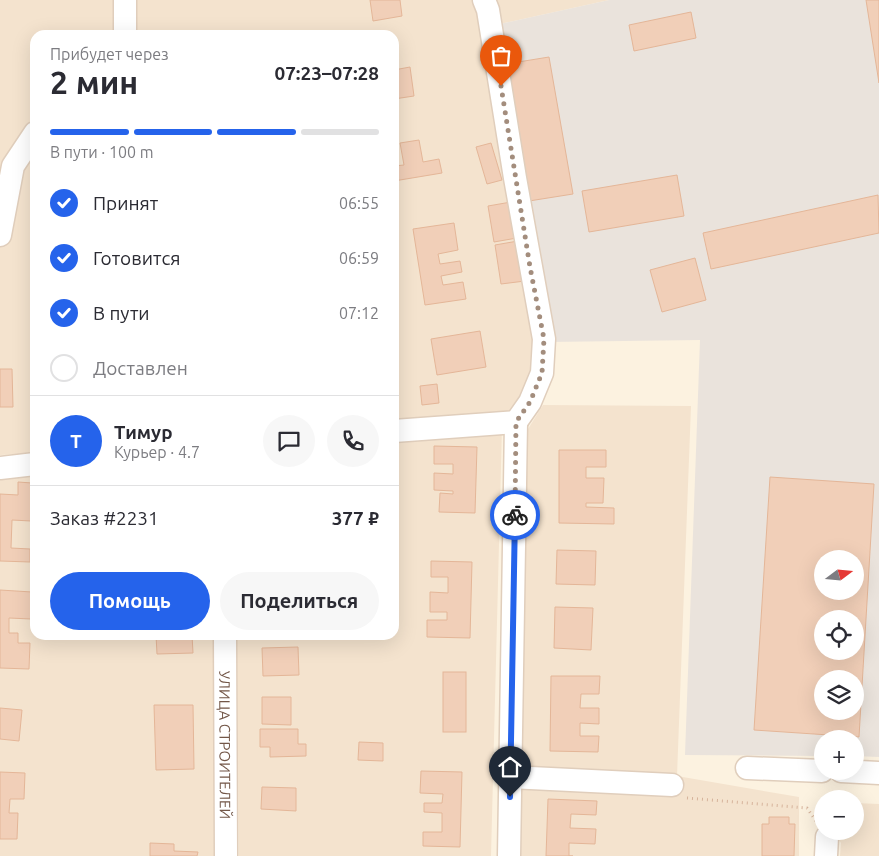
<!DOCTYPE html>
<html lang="ru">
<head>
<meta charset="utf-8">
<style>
	:root { --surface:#fff; --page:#f7f7f7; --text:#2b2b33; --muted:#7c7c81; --line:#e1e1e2; --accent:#2563eb }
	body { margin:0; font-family:Ubuntu,sans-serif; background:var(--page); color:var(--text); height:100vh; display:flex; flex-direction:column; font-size:19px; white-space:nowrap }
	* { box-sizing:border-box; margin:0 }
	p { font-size:16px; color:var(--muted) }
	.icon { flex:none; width:28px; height:28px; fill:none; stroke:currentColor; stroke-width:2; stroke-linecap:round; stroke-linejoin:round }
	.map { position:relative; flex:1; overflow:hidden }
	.details { position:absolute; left:30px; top:30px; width:369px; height:610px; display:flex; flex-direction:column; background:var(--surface); border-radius:15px; box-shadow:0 5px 20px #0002 }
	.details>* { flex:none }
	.needle { width:32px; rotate:74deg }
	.controls { position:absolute; left:814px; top:550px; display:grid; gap:10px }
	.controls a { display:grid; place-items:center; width:50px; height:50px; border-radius:50%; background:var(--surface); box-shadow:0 5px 20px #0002; font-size:25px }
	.pin { position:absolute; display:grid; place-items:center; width:42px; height:42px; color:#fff; margin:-51px -21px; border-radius:50% 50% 50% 0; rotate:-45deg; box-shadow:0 0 5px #0007 }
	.pin .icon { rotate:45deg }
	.courier { position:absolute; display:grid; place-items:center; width:50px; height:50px; margin:-25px; border:4px solid #2563eb; border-radius:50%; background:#fff; color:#222; box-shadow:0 1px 6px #0007 }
	.summary em { font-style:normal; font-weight:700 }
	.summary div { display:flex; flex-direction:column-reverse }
	.summary { display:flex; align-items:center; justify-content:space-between; height:85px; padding:0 20px }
	h1 { font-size:32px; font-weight:700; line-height:38px }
	.bar { display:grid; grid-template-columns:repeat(4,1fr); gap:8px 5px; align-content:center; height:60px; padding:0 20px }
	.bar i { height:6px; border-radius:4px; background:var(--line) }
	.bar .selected { background:var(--accent) }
	.bar p { grid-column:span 4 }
	.line { display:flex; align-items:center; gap:12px; padding:0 20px; border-top:1px solid var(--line) }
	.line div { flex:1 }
	.round { display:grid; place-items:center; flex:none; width:52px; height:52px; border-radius:26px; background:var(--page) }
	ol { padding:0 20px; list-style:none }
	li { display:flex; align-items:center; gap:15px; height:55px }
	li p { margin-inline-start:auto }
	li .icon { padding:5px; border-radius:50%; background:var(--accent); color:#fff; stroke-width:4 }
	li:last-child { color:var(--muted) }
	li i { width:28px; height:28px; border:2px solid var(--line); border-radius:50% }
	.primary-button { display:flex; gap:10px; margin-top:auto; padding:10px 20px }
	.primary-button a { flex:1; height:58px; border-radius:30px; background:var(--accent); color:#fff; font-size:20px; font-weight:700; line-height:58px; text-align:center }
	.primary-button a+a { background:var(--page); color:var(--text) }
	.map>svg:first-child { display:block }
	.residential { fill:#f4e3ce }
	.industrial { fill:#eae3dc; fill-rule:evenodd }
	.building { fill:#f1cfb8; stroke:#e4b698; fill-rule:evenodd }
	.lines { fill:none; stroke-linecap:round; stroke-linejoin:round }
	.minor-casing { stroke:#e0cebc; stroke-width:25 }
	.path { stroke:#d6b39b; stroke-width:3; stroke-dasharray:1 4; stroke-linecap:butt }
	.minor { stroke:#fff; stroke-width:22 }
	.done { stroke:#a38d7d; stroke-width:5; stroke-dasharray:0 9 }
	.route { stroke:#2563eb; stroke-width:6 }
	.labels { text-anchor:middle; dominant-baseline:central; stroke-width:4.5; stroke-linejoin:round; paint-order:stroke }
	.street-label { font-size:15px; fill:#735748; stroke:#fff6e6 }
</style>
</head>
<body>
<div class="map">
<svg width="879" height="856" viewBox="0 0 879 856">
	<rect width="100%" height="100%" fill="#fcf2e0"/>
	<!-- residential -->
	<g class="residential">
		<polygon points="0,0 475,0 505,136 539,340 533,386 508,414 394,423 394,35 35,35 35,453 0,455"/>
		<polygon points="486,0 609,0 495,25"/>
		<polygon points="543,405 691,406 677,776 799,797 799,856 518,856 528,429"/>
		<polygon points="502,427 491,856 239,856 237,635 394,635 394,435"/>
		<polygon points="35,470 35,635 215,635 216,856 0,856 0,475"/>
		<polygon points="855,803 879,804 879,856 840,856 841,843 832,831 855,831"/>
	</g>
	<!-- industrial -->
	<path class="industrial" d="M 609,0 L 879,0 L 879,757 L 855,756 L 855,739 L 822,739 L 822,756 L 685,755 L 700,340 L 548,342 L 495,25 ZM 822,559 L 855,559 L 855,591 L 822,591 ZM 822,619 L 855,619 L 855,651 L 822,651 ZM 822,679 L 855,679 L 855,711 L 822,711 Z"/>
	<!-- building -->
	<g class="building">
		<polygon points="370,0 400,0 402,16 373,21"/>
		<polygon points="866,0 879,0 879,83"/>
		<polygon points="691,12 696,38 634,51 629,25"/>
		<polygon points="549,57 573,194 529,201 506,64"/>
		<polygon points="410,67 414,96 394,99 394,70"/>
		<polygon points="419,140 423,162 439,159 442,173 394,181 394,166 404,165 400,143"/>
		<polygon points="491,143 502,180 487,184 476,147"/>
		<polygon points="677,175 684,216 589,232 582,191"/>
		<polygon points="878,195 879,233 711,269 703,233"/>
		<polygon points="511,202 517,238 494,242 488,206"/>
		<polygon points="454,223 458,250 438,254 440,264 460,261 462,272 441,276 443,285 463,282 466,299 425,305 413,229"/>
		<polygon points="518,241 525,281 501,284 495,245"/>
		<polygon points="695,258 706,300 662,312 650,270"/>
		<polygon points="33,275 35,275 35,306 32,306"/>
		<polygon points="480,331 486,367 437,375 431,339"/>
		<polygon points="0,369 12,369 13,407 0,407"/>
		<polygon points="437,384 439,403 422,405 420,386"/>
		<polygon points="434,446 477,447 475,513 439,512 440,493 453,494 453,491 434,490 434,473 453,474 453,464 434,464"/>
		<polygon points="559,450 606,450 606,467 586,467 586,478 604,478 603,503 586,503 586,507 614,508 614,524 559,523"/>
		<path d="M 770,477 L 874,484 L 859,737 L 754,730 ZM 822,559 L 855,559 L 855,591 L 822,591 ZM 822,619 L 855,619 L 855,651 L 822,651 ZM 822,679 L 855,679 L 855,711 L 822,711 Z"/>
		<polygon points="18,482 32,483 31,521 12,520 11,548 30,549 30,562 0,561 0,494 18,495"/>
		<polygon points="557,550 596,551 595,585 556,584"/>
		<polygon points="431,561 472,562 470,638 427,637 427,620 447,620 447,612 430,612 430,592 448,593 448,577 431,577"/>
		<polygon points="0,590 32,592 31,619 9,618 9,633 18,633 18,643 30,643 29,669 0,668"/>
		<polygon points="555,607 593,608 591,650 554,648"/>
		<polygon points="156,635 192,635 193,653 157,654"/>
		<polygon points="298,647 299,675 263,676 262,648"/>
		<rect x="443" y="672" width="23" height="60"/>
		<polygon points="551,676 600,676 599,694 581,694 580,708 599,708 599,724 580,723 580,736 599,736 598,752 550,751"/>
		<polygon points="262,697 291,697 291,725 262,724"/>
		<polygon points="154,705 193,705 194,769 156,770"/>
		<polygon points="0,708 22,710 19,741 0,739"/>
		<polygon points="260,729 298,729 298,744 306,744 306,756 270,757 270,747 260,747"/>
		<polygon points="359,742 383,743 383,761 358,760"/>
		<polygon points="421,771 462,772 460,847 423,846 423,832 442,832 442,813 424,812 424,803 442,803 443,794 420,793"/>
		<polygon points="0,772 25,773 24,799 10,799 9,813 18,813 17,839 0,839"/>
		<polygon points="262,787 296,788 296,811 261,809"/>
		<polygon points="548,799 597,801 596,815 571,814 570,828 596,829 595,844 569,843 569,856 573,856 546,856"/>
		<polygon points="769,817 789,817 789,824 795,824 794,856 762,856 762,824 769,824"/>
		<polygon points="150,843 174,844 174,851 198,852 197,856 150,856"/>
	</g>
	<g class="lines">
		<!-- minor casing -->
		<g class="minor-casing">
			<g id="minor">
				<polyline points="125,0 125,35"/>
				<polyline points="0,235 13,166 35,133"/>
				<polyline points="394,431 516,422 530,402 542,373 544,339 515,178 488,10 484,0"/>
				<polyline points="0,468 35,464"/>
				<path id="s1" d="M 225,635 L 226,856"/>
				<polyline points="747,768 822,771"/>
				<polyline points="841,771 879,773"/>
				<polyline points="510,777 672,785"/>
				<polyline points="509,856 516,422"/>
				<polyline points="826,856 827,837"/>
			</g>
		</g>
		<!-- path -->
		<polyline class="path" points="687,798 807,808 816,821"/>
		<!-- minor -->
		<use href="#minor" class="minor"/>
	</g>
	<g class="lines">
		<!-- done -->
		<polyline class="done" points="501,86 530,267 544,339 542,373 530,402 516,422 515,515"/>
		<!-- route -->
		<polyline class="route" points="510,797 515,515"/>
	</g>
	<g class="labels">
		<!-- street labels -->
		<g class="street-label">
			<text stroke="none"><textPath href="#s1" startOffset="110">УЛИЦА СТРОИТЕЛЕЙ</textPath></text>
		</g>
	</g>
</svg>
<div class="controls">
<a><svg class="needle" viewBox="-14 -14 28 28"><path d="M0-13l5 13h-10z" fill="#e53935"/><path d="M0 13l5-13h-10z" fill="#7c7c81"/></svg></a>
<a><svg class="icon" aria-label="locate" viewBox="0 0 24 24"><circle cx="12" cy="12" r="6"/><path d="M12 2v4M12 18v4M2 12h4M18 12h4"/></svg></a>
<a><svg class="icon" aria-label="layers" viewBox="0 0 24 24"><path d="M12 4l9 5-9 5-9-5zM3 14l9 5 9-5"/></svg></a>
<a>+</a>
<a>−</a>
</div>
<div class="pin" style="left:501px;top:86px;background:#ea580c"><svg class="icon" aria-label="bag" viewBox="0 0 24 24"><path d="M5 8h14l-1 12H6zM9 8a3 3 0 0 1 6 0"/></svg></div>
<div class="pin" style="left:510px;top:797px;background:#1f2937"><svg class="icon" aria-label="home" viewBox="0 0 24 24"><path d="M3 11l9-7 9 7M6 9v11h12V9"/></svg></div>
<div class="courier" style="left:515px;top:515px"><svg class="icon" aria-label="bike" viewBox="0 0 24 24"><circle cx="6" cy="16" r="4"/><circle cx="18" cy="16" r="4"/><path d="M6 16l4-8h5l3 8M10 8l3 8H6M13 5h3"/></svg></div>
<section class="details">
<div class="summary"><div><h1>2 мин</h1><p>Прибудет через</p></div><em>07:23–07:28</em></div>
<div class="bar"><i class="selected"></i><i class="selected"></i><i class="selected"></i><i></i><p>В пути · 100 m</p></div>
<ol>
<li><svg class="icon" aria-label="check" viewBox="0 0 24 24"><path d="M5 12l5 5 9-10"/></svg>Принят<p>06:55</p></li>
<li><svg class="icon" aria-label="check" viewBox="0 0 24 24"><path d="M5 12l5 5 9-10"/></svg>Готовится<p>06:59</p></li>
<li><svg class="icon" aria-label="check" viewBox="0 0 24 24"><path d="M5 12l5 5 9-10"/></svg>В пути<p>07:12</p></li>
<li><i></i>Доставлен</li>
</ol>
<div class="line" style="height:90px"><b class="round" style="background:var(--accent);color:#fff">Т</b><div><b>Тимур</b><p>Курьер · 4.7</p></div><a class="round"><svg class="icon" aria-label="chat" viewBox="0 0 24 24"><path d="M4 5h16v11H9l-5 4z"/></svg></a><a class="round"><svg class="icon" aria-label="phone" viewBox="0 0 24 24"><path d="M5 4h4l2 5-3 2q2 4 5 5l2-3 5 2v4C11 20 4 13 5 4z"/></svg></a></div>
<div class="line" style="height:65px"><div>Заказ #2231</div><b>377 ₽</b></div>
<div class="primary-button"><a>Помощь</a><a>Поделиться</a></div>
</section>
</div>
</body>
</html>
